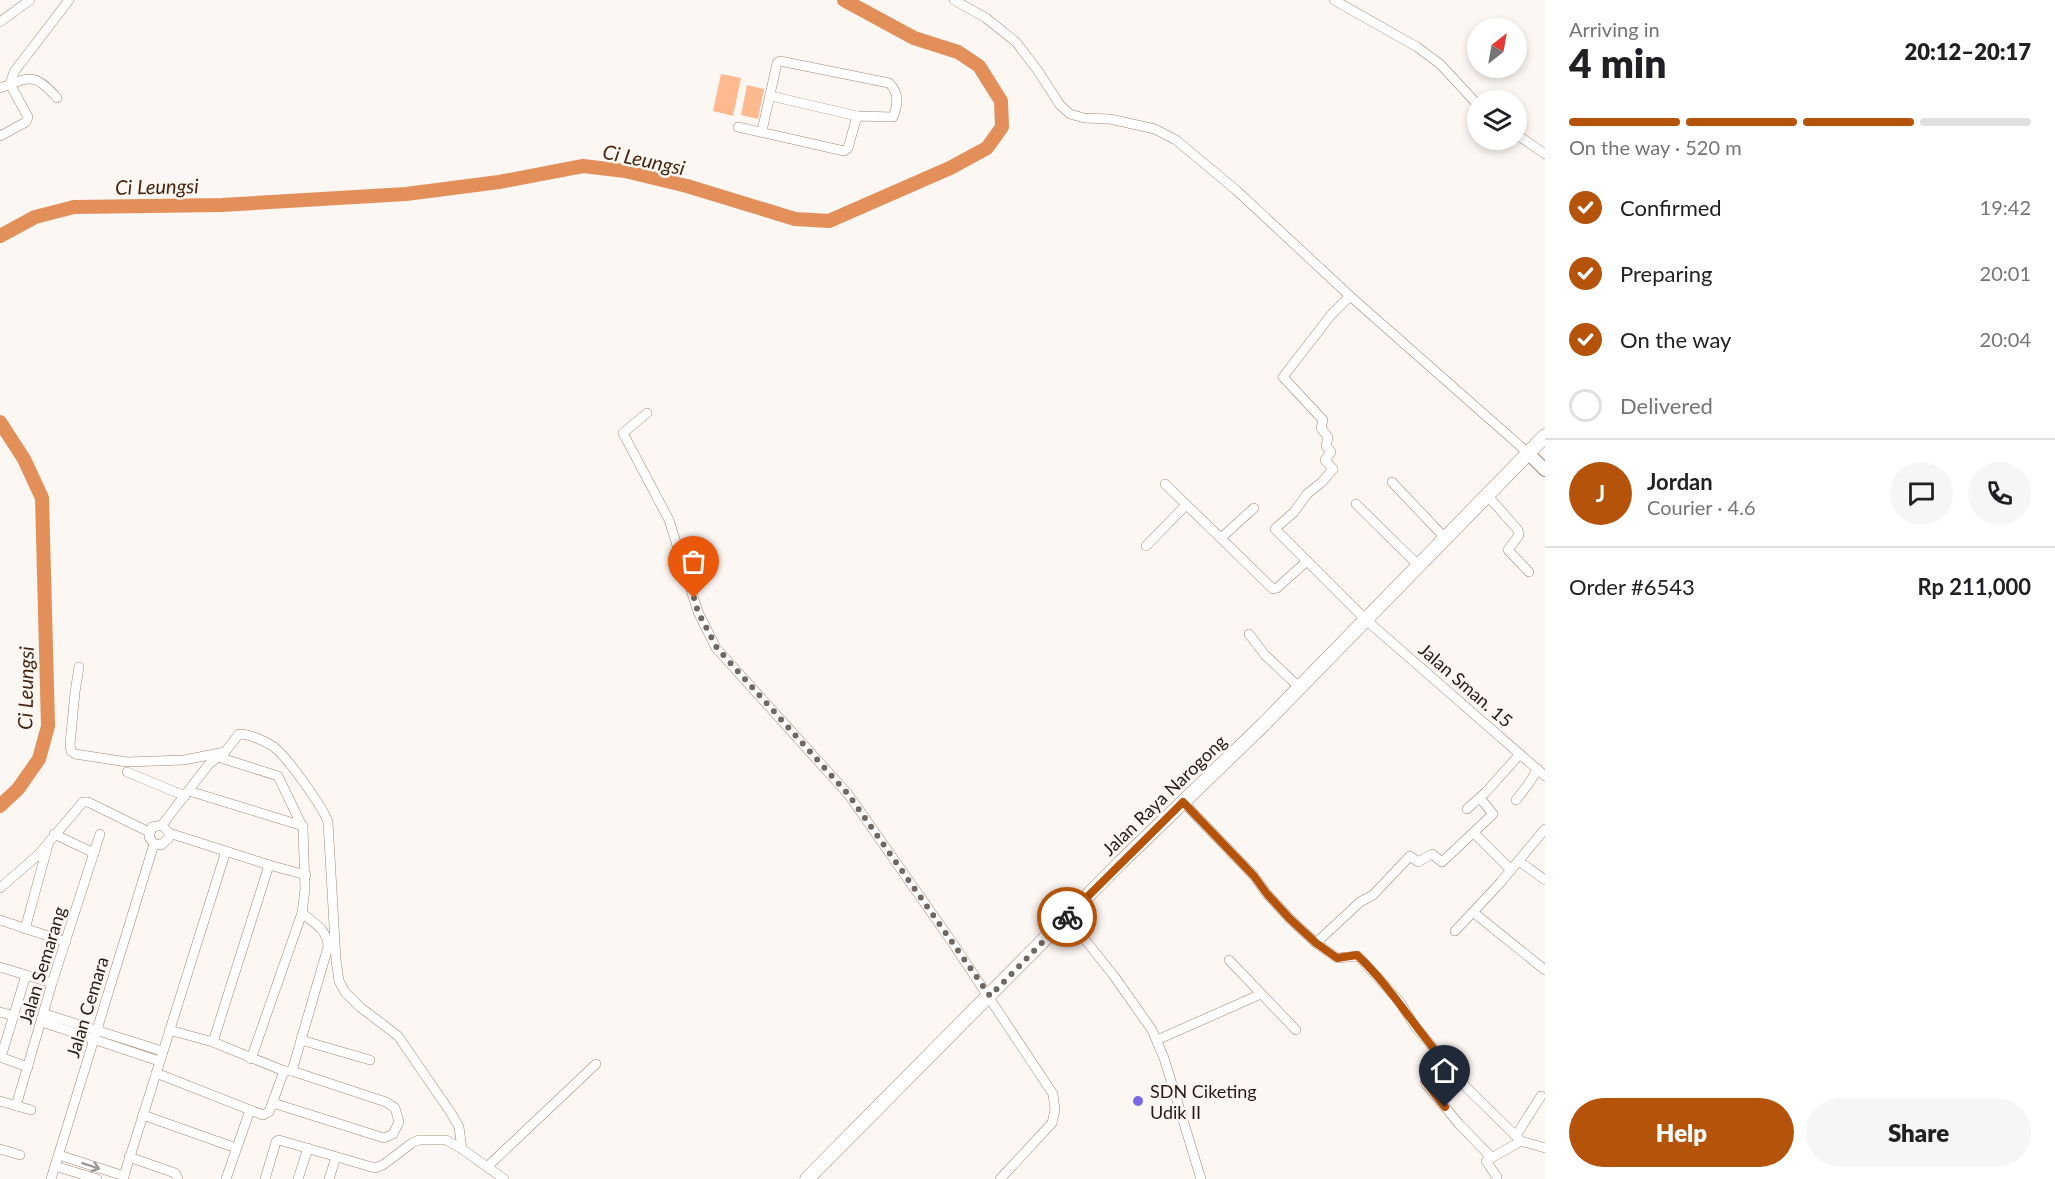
<!DOCTYPE html>
<html lang="en">
<head>
<meta charset="utf-8">
<style>
	:root { --surface:#fff; --page:#f6f6f6; --text:#202124; --muted:#757577; --line:#e0e0e0; --accent:#b45309 }
	body { margin:0; font-family:Lato,sans-serif; background:var(--page); color:var(--text); height:100vh; display:flex; flex-direction:column; font-size:22px; white-space:nowrap }
	* { box-sizing:border-box; margin:0 }
	p { font-size:20px; color:var(--muted) }
	.icon { flex:none; width:33px; height:33px; fill:none; stroke:currentColor; stroke-width:2; stroke-linecap:round; stroke-linejoin:round }
	.map { position:relative; flex:1; overflow:hidden }
	.details { display:flex; flex-direction:column; background:var(--surface); width:510px }
	.details>* { flex:none }
	.needle { width:39px; rotate:31deg }
	.tools { position:absolute; left:1467px; top:18px; display:grid; gap:12px }
	.tools a { display:grid; place-items:center; width:60px; height:60px; border-radius:50%; background:var(--surface); box-shadow:0 3px 9px #0003; font-size:30px }
	.pin { position:absolute; display:grid; place-items:center; width:51px; height:51px; color:#fff; margin:-62px -26px; border-radius:50% 50% 50% 0; rotate:-45deg; box-shadow:0 0 6px #0007 }
	.pin .icon { rotate:45deg }
	.courier { position:absolute; display:grid; place-items:center; width:60px; height:60px; margin:-30px; border:4px solid #b45309; border-radius:50%; background:#fff; color:#222; box-shadow:0 2px 8px #0007 }
	.headline em { font-style:normal; font-weight:800 }
	.headline div { display:flex; flex-direction:column-reverse }
	.headline { display:flex; align-items:center; justify-content:space-between; height:102px; padding:0 24px }
	h1 { font-size:39px; font-weight:800; line-height:45px }
	.bar { display:grid; grid-template-columns:repeat(4,1fr); gap:9px 6px; align-content:center; height:72px; padding:0 24px }
	.bar i { height:8px; border-radius:4px; background:var(--line) }
	.bar .current { background:var(--accent) }
	.bar p { grid-column:span 4 }
	.line { display:flex; align-items:center; gap:15px; padding:0 24px; border-top:2px solid var(--line) }
	.line div { flex:1 }
	.round { display:grid; place-items:center; flex:none; width:63px; height:63px; border-radius:32px; background:var(--page) }
	ol { padding:0 24px; list-style:none }
	li { display:flex; align-items:center; gap:18px; height:66px }
	li p { margin-inline-start:auto }
	li .icon { padding:6px; border-radius:50%; background:var(--accent); color:#fff; stroke-width:4 }
	li:last-child { color:var(--muted) }
	li i { width:33px; height:33px; border:3px solid var(--line); border-radius:50% }
	.cta { display:flex; gap:12px; margin-top:auto; padding:12px 24px }
	.cta a { flex:1; height:69px; border-radius:36px; background:var(--accent); color:#fff; font-size:24px; font-weight:800; line-height:69px; text-align:center }
	.cta a+a { background:var(--page); color:var(--text) }
	main { display:flex; flex:1; min-height:0 }
	.map>svg:first-child { display:block }
	.green { fill:#ffb98f }
	.lines { fill:none; stroke-linecap:round; stroke-linejoin:round }
	.river { stroke:#e38f5a; stroke-width:14 }
	.street-casing { stroke:#a28778; stroke-width:10 }
	.secondary-casing { stroke:#a28778; stroke-width:14 }
	.primary-casing { stroke:#a28778; stroke-width:15 }
	.street { stroke:#fff; stroke-width:9 }
	.secondary { stroke:#fff; stroke-width:12 }
	.primary { stroke:#fff; stroke-width:14 }
	.oneway { stroke:#9d9896 }
	.done { stroke:#716863; stroke-width:6; stroke-dasharray:0 10.8 }
	.route { stroke:#b45309; stroke-width:8 }
	.poi-dot { fill:#7a69e5; stroke:#fdf7f3; stroke-width:2 }
	.labels { text-anchor:middle; dominant-baseline:central; stroke-width:5; stroke-linejoin:round; paint-order:stroke }
	.street-label { font-size:18px; fill:#261b15; stroke:#fdf7f3 }
	.poi-label { font-size:18px; fill:#261b15; stroke:#fdf7f3; text-anchor:start }
	.water-label { font-size:20px; font-style:italic; fill:#46240d; stroke:#fdf7f3 }
</style>
</head>
<body>
<main>
<div class="map">
<svg width="1545" height="1179" viewBox="0 0 1545 1179">
	<rect width="100%" height="100%" fill="#fdf7f3"/>
	<!-- green -->
	<g class="green">
		<polygon points="721,74 741,78 733,116 713,111"/>
		<polygon points="747,85 764,89 758,119 741,115"/>
	</g>
	<g class="lines">
		<!-- river -->
		<g class="river">
			<polyline points="0,236 35,217 74,207 222,205 406,194 499,182 583,166 625,171 687,186 795,219 829,221 950,168 987,148 1002,127 1001,101 979,66 958,52 914,38 844,0"/>
			<polyline points="0,422 24,459 42,498 48,726 39,759 18,789 0,806"/>
		</g>
		<!-- street casing -->
		<g class="street-casing">
			<g id="street">
				<polyline points="954,0 986,18 1016,42 1038,71 1060,105 1070,114 1084,118 1110,119 1155,129 1176,140 1236,190 1350,296 1528,453"/>
				<polyline points="1334,0 1417,47 1440,64 1478,105"/>
				<polyline points="0,22 30,0"/>
				<path d="M 0,88 C 30,77 34,72 57,98"/>
				<polyline points="771,96 857,116"/>
				<path d="M 738,127 L 844,151 L 848,148 L 857,116 L 893,117 C 898,105 899,92 889,83 L 780,61 L 777,63 L 762,131"/>
				<polyline points="1516,134 1545,154"/>
				<polyline points="0,136 26,122 28,117 10,84 14,72 69,0"/>
				<polyline points="647,413 623,433 669,520 698,612 716,648 848,794 952,942 1053,1094 1055,1110 1052,1123 1000,1179"/>
				<polyline points="1392,482 1445,538"/>
				<polyline points="1165,484 1273,589 1277,588 1307,561 1365,619 1545,776"/>
				<polyline points="1487,495 1518,530 1519,535 1508,550 1529,572"/>
				<polyline points="1356,504 1418,565"/>
				<polyline points="1221,538 1254,508"/>
				<polyline points="1146,546 1186,505"/>
				<polyline points="1307,561 1275,529 1294,512 1307,494 1322,482 1333,469 1325,460 1331,452 1326,446 1328,437 1321,428 1323,420 1283,377 1331,315 1350,296"/>
				<polyline points="1249,634 1265,655 1299,687"/>
				<path d="M 79,667 L 75,692 L 70,744 L 71,751 L 75,754 L 127,762 L 184,760 L 225,752 L 239,734 C 250,734 265,741 274,747 C 287,757 323,807 328,822 L 336,960 L 339,981 L 345,992 L 360,1007 L 398,1036 L 451,1113 L 459,1127 L 462,1149"/>
				<polyline points="127,772 185,796"/>
				<polyline points="189,791 303,826"/>
				<polyline points="1516,800 1527,786 1538,769"/>
				<polyline points="1183,802 1254,876 1267,894 1290,919 1316,943 1337,958 1358,956 1400,1002 1414,1025 1467,1088 1521,1141"/>
				<polyline points="1467,809 1486,792 1520,754"/>
				<polyline points="162,825 169,833 169,838 161,845 154,844 149,837 152,827 162,825 209,764 218,757 278,776 303,828 305,889 302,913 251,1059"/>
				<polyline points="1545,829 1500,883 1473,912 1545,970"/>
				<polyline points="169,833 269,865 306,875"/>
				<polyline points="1474,833 1511,870"/>
				<polyline points="54,834 94,853"/>
				<polyline points="1519,861 1545,880"/>
				<polyline points="0,888 38,855 83,802 88,802 149,832"/>
				<polyline points="1067,917 1114,976 1152,1030 1164,1058 1201,1179"/>
				<polyline points="0,920 66,942"/>
				<polyline points="25,929 48,845"/>
				<polyline points="1455,931 1473,912"/>
				<polyline points="1316,943 1360,902 1373,895 1410,856 1418,862 1432,854 1442,862 1493,814 1480,798"/>
				<polyline points="1229,960 1296,1030"/>
				<polyline points="0,967 52,983"/>
				<polyline points="0,1012 14,1016"/>
				<polyline points="45,1014 162,1051"/>
				<polyline points="42,1022 159,1061"/>
				<polyline points="169,1030 213,1042 284,1071 292,1071 386,1102 395,1108 399,1122 393,1134 384,1138 273,1103"/>
				<polyline points="301,1040 370,1060"/>
				<polyline points="1157,1040 1261,994"/>
				<polyline points="213,1042 269,865"/>
				<polyline points="1439,1055 1425,1079 1426,1084 1459,1124 1492,1158"/>
				<polyline points="0,1057 28,1067"/>
				<polyline points="1,1057 26,975"/>
				<path d="M 292,1071 L 328,947 C 328,930 314,923 302,913"/>
				<polyline points="156,1073 263,1115 269,1112 284,1071"/>
				<polyline points="0,1101 31,1110"/>
				<polyline points="16,1106 52,983 100,834"/>
				<polyline points="143,1115 236,1148"/>
				<polyline points="1517,1134 1541,1096"/>
				<polyline points="0,1149 20,1155"/>
				<polyline points="59,1155 124,1176"/>
				<polyline points="129,1157 175,1173 178,1179"/>
				<polyline points="55,1166 97,1179"/>
				<polyline points="488,1166 596,1064"/>
				<polyline points="1497,1177 1486,1161 1521,1141 1545,1148"/>
				<polyline points="51,1179 154,844"/>
				<polyline points="123,1179 226,851"/>
				<polyline points="226,1179 250,1110"/>
				<polyline points="265,1179 276,1142 279,1140 375,1168 383,1165 412,1143 419,1140 446,1140 462,1149 504,1179"/>
				<polyline points="298,1179 308,1148"/>
				<polyline points="329,1179 336,1157"/>
			</g>
		</g>
		<!-- secondary casing -->
		<g class="secondary-casing">
			<polyline id="secondary" points="1528,453 1545,470"/>
		</g>
		<!-- primary casing -->
		<g class="primary-casing">
			<polyline id="primary" points="807,1179 1121,862 1264,724 1545,436"/>
		</g>
		<!-- street -->
		<use href="#street" class="street"/>
		<!-- secondary -->
		<use href="#secondary" class="secondary"/>
		<!-- primary -->
		<use href="#primary" class="primary"/>
	</g>
	<!-- one-way arrows -->
	<defs><path id="oneway-shaft" d="M-6 0H5M1.5-3L5.5 0L1.5 3" fill="none" stroke-width="1.6" stroke-linecap="round" stroke-linejoin="round" transform="scale(1.5)"/></defs>
	<use class="oneway" href="#oneway-shaft" transform="translate(91 1166) rotate(18)"/>
	<g class="lines">
		<!-- done -->
		<polyline class="done" points="694,598 698,612 717,648 848,794 990,996 1067,917"/>
		<!-- route -->
		<path class="route" d="M 1067,917 L 1183,802 L 1254,876 L 1267,894 L 1290,919 L 1316,943 L 1337,958 L 1357,955 C 1389,985 1411,1022 1439,1055 L 1425,1081 L 1445,1107"/>
	</g>
	<!-- markers -->
	<circle class="poi-dot" cx="1138" cy="1101" r="6"/>
	<g class="labels">
		<!-- street labels -->
		<g class="street-label">
			<text transform="translate(1466 685) rotate(41)">Jalan Sman. 15</text>
			<text transform="translate(1164 795) rotate(-44)">Jalan Raya Narogong</text>
			<text transform="translate(42 965) rotate(-73)">Jalan Semarang</text>
			<text transform="translate(87 1007) rotate(-73)">Jalan Cemara</text>
		</g>
		<!-- poi labels -->
		<g class="poi-label">
			<text x="1150" y="1091">SDN Ciketing<tspan x="1150" dy="21">Udik II</tspan></text>
		</g>
		<!-- water labels -->
		<g class="water-label">
			<text transform="translate(644 159) rotate(12)">Ci Leungsi</text>
			<text transform="translate(157 186) rotate(-1)">Ci Leungsi</text>
			<text transform="translate(25 688) rotate(-89)">Ci Leungsi</text>
		</g>
	</g>
</svg>
<div class="tools">
<a><svg class="needle" viewBox="-14 -14 28 28"><path d="M0-13l5 13h-10z" fill="#e53935"/><path d="M0 13l5-13h-10z" fill="#757577"/></svg></a>
<a><svg class="icon" aria-label="layers" viewBox="0 0 24 24"><path d="M12 4l9 5-9 5-9-5zM3 14l9 5 9-5"/></svg></a>
</div>
<div class="pin" style="left:694px;top:598px;background:#ea580c"><svg class="icon" aria-label="bag" viewBox="0 0 24 24"><path d="M5 8h14l-1 12H6zM9 8a3 3 0 0 1 6 0"/></svg></div>
<div class="pin" style="left:1445px;top:1107px;background:#1f2937"><svg class="icon" aria-label="home" viewBox="0 0 24 24"><path d="M3 11l9-7 9 7M6 9v11h12V9"/></svg></div>
<div class="courier" style="left:1067px;top:917px"><svg class="icon" aria-label="bike" viewBox="0 0 24 24"><circle cx="6" cy="16" r="4"/><circle cx="18" cy="16" r="4"/><path d="M6 16l4-8h5l3 8M10 8l3 8H6M13 5h3"/></svg></div>
</div>
<section class="details">
<div class="headline"><div><h1>4 min</h1><p>Arriving in</p></div><em>20:12–20:17</em></div>
<div class="bar"><i class="current"></i><i class="current"></i><i class="current"></i><i></i><p>On the way · 520 m</p></div>
<ol>
<li><svg class="icon" aria-label="check" viewBox="0 0 24 24"><path d="M5 12l5 5 9-10"/></svg>Confirmed<p>19:42</p></li>
<li><svg class="icon" aria-label="check" viewBox="0 0 24 24"><path d="M5 12l5 5 9-10"/></svg>Preparing<p>20:01</p></li>
<li><svg class="icon" aria-label="check" viewBox="0 0 24 24"><path d="M5 12l5 5 9-10"/></svg>On the way<p>20:04</p></li>
<li><i></i>Delivered</li>
</ol>
<div class="line" style="height:108px"><b class="round" style="background:var(--accent);color:#fff">J</b><div><b>Jordan</b><p>Courier · 4.6</p></div><a class="round"><svg class="icon" aria-label="chat" viewBox="0 0 24 24"><path d="M4 5h16v11H9l-5 4z"/></svg></a><a class="round"><svg class="icon" aria-label="phone" viewBox="0 0 24 24"><path d="M5 4h4l2 5-3 2q2 4 5 5l2-3 5 2v4C11 20 4 13 5 4z"/></svg></a></div>
<div class="line" style="height:78px"><div>Order #6543</div><b>Rp 211,000</b></div>
<div class="cta"><a>Help</a><a>Share</a></div>
</section>
</main>
</body>
</html>
